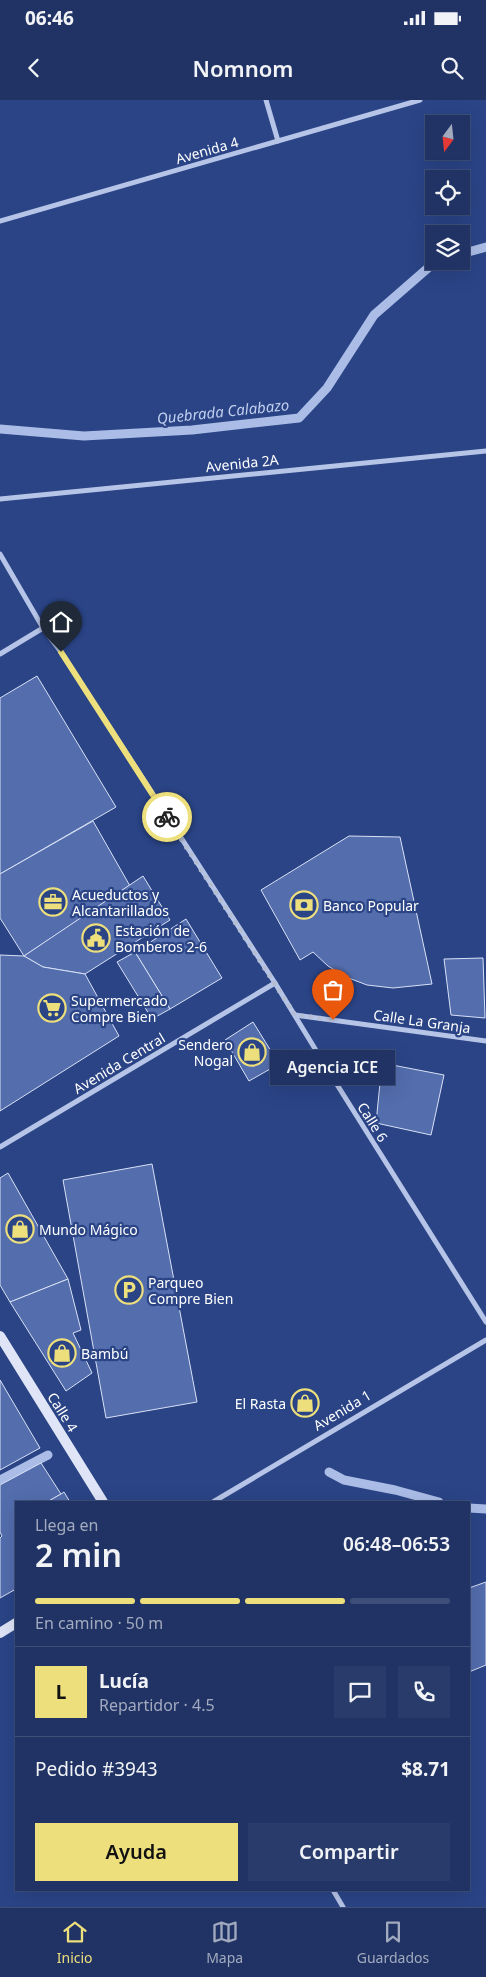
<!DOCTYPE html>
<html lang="es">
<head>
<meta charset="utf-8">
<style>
	:root { --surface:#203364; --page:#283b6a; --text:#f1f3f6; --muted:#a2aabf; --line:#3d4e78; --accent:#eedf7d }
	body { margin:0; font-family:"Noto Sans",sans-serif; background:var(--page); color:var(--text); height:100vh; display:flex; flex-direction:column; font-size:19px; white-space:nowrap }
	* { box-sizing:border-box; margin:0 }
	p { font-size:16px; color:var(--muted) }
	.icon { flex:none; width:28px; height:28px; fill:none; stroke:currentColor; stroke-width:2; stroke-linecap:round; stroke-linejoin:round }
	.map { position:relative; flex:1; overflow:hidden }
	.details { position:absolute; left:15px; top:1401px; width:455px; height:390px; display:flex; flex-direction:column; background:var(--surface); border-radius:0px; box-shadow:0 5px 20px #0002,0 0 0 1px var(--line) }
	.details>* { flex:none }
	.needle { width:32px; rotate:195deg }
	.controls { position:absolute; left:425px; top:15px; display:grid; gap:10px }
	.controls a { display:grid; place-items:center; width:45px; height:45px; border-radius:0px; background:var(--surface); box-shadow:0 5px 20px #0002,0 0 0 1px var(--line); font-size:25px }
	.pin { position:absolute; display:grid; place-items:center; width:42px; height:42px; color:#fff; margin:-51px -21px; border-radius:50% 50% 50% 0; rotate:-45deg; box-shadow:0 0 5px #0007 }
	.pin .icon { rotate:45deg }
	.courier { position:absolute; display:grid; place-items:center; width:50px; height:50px; margin:-25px; border:4px solid #eedf7d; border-radius:50%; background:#fff; color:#222; box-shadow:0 1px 6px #0007 }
	.bubble { position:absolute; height:35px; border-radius:0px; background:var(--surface); box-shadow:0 5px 20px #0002,0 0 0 1px var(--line); font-size:16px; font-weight:600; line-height:35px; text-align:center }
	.overview em { font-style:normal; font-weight:600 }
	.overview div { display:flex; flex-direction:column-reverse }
	.overview { display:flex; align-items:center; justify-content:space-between; height:85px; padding:0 20px }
	h1 { font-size:32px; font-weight:600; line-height:38px }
	.bar { display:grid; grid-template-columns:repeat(4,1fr); gap:8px 5px; align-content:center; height:60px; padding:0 20px }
	.bar i { height:6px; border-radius:4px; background:var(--line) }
	.bar .selected { background:var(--accent) }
	.bar p { grid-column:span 4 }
	.line { display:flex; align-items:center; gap:12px; padding:0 20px; border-top:1px solid var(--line) }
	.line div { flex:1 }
	.round { display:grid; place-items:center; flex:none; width:52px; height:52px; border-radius:0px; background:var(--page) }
	.primary-button { display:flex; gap:10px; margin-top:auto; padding:10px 20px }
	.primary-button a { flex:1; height:58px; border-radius:0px; background:var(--accent); color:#111; font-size:20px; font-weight:600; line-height:58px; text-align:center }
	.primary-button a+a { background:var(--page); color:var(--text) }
	.status { display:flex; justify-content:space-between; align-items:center; height:35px; padding:0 25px; background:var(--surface); direction:ltr }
	.status svg { height:14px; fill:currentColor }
	header { display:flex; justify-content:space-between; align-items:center; height:65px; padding:0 20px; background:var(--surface); font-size:22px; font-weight:600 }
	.menu { display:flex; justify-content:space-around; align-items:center; height:70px; border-top:1px solid var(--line); background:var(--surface); font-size:14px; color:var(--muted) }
	.menu a { display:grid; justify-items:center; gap:2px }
	.menu .selected { color:var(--accent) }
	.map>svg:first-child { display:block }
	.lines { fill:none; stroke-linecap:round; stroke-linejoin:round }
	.stream { stroke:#abbde7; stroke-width:9 }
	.building { fill:#536dad; stroke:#d9e1f6 }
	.minor { stroke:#b6c4e7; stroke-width:5 }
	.secondary { stroke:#dfe5f7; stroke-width:10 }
	.done { stroke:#b4bed5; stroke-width:5; stroke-dasharray:0 9 }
	.route { stroke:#eedf7d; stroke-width:6 }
	.labels { text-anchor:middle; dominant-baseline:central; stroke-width:4.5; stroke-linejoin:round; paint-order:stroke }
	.street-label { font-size:14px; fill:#fff; stroke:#2a4486 }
	.poi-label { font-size:14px; fill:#fff; stroke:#2a4486; text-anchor:start }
	.water-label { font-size:15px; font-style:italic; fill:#c1cfef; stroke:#2a4486 }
</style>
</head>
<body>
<div class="status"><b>06:46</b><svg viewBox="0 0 49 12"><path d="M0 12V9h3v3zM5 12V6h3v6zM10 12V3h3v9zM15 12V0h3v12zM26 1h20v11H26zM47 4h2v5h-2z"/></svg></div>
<header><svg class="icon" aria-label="back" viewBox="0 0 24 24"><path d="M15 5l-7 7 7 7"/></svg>Nomnom<svg class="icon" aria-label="search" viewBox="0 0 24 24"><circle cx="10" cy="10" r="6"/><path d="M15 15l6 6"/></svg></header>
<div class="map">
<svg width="486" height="1807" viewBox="0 0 486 1807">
	<rect width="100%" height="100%" fill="#2a4486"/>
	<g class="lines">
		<!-- stream -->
		<g class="stream">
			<polyline points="461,154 486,147"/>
			<polyline points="0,329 84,336 192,330 299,318 327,288 374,215 436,161"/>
			<polyline points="329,1372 344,1380 395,1390 439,1402"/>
			<polyline points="0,1380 48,1355"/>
			<polyline points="469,1408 486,1409"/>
		</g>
	</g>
	<!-- building -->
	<g class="building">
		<polygon points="37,576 116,707 0,774 0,598"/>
		<polygon points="93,721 130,786 24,856 0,818 0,774"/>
		<polygon points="349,736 400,737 432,884 393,888 367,885 346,877 328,866 313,852 300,860 261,790"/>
		<polygon points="143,776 170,820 85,874 43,867 24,856"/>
		<polygon points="186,819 222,878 170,909 135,852"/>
		<polygon points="135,852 170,909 152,919 117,862"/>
		<polygon points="0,855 24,856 43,867 85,874 119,936 0,1011"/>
		<polygon points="483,858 485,918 451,915 444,859"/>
		<polygon points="253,922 279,964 249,981 225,940"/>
		<polygon points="382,963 444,975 431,1035 376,1023"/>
		<polygon points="152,1064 197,1302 106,1318 63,1080"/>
		<polygon points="8,1073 68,1179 10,1202 0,1185 0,1078"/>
		<polygon points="68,1179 81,1230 73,1233 92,1273 66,1291 10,1202"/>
		<polygon points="0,1280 40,1348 0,1370"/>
		<polygon points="41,1363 61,1394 47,1402 16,1402 16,1489 0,1498 0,1438 2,1436 0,1432 0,1385"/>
		<polygon points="64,1392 70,1402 47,1402 61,1394"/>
		<polygon points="486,1482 486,1565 469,1572 469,1488"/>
	</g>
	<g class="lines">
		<!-- minor -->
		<g class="minor">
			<polyline points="266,0 278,41"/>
			<polyline points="0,121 420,0"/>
			<polyline points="0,399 486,351"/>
			<polyline points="0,454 43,528 61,552 275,883 331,975 486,1222"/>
			<polyline points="0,554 43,528"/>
			<polyline points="295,915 486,941"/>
			<polyline points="0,1047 275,883"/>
			<polyline points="213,1402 486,1240"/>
			<polyline points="333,1790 343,1807"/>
		</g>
		<!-- secondary -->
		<g class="secondary">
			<polyline points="0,1236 103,1402"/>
			<polyline points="0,1533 16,1523"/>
		</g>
	</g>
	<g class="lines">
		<!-- done -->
		<polyline class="done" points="167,717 295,915 333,920"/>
		<!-- route -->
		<polyline class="route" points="61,552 167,717"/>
	</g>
	<!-- icons -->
	<defs>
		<g id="office-ring" transform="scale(1.4375)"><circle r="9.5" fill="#2a4486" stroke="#eedf7d" stroke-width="1.5"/><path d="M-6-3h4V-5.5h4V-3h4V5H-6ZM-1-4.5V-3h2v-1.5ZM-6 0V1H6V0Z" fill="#eedf7d"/></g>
		<g id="bank-ring" transform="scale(1.4375)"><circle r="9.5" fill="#2a4486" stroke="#eedf7d" stroke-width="1.5"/><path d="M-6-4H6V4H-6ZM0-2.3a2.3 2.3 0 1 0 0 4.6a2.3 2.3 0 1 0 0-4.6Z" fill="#eedf7d"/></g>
		<g id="civic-ring" transform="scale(1.4375)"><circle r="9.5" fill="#2a4486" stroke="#eedf7d" stroke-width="1.5"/><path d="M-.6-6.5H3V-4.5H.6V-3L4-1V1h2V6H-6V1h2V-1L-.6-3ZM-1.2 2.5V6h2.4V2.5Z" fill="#eedf7d"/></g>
		<g id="supermarket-ring" transform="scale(1.4375)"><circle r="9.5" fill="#2a4486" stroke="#eedf7d" stroke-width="1.5"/><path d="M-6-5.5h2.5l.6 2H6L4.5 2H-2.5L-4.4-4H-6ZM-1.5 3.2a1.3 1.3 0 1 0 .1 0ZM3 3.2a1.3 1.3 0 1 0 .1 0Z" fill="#eedf7d"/></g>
		<g id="shop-ring" transform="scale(1.4375)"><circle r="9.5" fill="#2a4486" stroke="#eedf7d" stroke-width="1.5"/><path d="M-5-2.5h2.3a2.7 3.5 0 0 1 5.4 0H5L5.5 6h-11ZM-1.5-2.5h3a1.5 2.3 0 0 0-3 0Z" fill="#eedf7d"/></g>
		<g id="parking-ring" transform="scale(1.4375)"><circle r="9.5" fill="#2a4486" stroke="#eedf7d" stroke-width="1.5"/><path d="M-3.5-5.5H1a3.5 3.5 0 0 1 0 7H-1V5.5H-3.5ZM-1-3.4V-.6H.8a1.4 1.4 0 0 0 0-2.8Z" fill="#eedf7d"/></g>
	</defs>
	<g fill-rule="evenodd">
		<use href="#office-ring" x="53" y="802"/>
		<use href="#bank-ring" x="304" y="805"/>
		<use href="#civic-ring" x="96" y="838"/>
		<use href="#supermarket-ring" x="52" y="908"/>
		<use href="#shop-ring" x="252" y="952"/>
		<use href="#shop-ring" x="20" y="1129"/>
		<use href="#parking-ring" x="129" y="1190"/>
		<use href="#shop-ring" x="62" y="1253"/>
		<use href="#shop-ring" x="305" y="1303"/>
	</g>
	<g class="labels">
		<!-- street labels -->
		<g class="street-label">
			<text transform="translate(207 50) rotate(-16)">Avenida 4</text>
			<text transform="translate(242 363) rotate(-6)">Avenida 2A</text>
			<text transform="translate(422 921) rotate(8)">Calle La Granja</text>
			<text transform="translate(119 963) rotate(-31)">Avenida Central</text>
			<text transform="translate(373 1022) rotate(58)">Calle 6</text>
			<text transform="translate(342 1310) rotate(-31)">Avenida 1</text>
			<text transform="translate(63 1312) rotate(58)">Calle 4</text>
		</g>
		<!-- poi labels -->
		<g class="poi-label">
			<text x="72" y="794">Acueductos y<tspan x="72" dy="16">Alcantarillados</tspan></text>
			<text x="323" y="805">Banco Popular</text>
			<text x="115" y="830">Estación de<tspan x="115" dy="16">Bomberos 2-6</tspan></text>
			<text x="71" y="900">Supermercado<tspan x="71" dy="16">Compre Bien</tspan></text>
			<text x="233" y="944" text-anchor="end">Sendero<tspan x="233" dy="16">Nogal</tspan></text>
			<text x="39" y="1129">Mundo Mágico</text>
			<text x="148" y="1182">Parqueo<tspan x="148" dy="16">Compre Bien</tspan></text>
			<text x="81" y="1253">Bambú</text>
			<text x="286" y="1303" text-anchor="end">El Rasta</text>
		</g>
		<!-- water labels -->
		<g class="water-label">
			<text transform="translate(223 311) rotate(-6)">Quebrada Calabazo</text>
		</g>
	</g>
</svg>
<div class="controls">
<a><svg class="needle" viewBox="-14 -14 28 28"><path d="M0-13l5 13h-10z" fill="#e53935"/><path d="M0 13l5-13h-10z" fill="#a2aabf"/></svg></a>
<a><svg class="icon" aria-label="locate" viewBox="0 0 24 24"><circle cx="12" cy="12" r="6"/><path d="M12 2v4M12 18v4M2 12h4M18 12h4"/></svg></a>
<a><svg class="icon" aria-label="layers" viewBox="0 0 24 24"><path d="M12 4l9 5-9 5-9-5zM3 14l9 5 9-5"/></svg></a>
</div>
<div class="pin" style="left:333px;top:920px;background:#ea580c"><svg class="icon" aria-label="bag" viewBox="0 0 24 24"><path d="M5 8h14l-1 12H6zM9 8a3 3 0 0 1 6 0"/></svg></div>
<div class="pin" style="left:61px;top:552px;background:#1f2937"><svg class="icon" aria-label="home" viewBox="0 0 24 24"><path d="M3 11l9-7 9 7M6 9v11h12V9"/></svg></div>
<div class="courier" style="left:167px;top:717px"><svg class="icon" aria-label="bike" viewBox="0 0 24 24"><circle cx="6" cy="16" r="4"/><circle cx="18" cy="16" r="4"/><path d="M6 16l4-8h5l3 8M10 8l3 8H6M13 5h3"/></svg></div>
<div class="bubble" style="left:270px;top:950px;width:125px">Agencia ICE</div>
<section class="details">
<div class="overview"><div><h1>2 min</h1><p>Llega en</p></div><em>06:48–06:53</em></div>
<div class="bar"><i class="selected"></i><i class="selected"></i><i class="selected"></i><i></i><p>En camino · 50 m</p></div>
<div class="line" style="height:90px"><b class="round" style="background:var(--accent);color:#111">L</b><div><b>Lucía</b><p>Repartidor · 4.5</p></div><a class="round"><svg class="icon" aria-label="chat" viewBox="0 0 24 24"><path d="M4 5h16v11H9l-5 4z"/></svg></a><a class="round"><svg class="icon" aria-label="phone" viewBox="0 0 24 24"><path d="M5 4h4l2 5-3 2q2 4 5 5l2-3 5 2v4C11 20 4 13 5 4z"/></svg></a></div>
<div class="line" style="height:65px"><div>Pedido #3943</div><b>$8.71</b></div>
<div class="primary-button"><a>Ayuda</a><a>Compartir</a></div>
</section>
</div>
<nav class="menu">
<a class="selected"><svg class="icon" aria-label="home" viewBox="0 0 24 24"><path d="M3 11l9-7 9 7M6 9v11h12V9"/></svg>Inicio</a>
<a><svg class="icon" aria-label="map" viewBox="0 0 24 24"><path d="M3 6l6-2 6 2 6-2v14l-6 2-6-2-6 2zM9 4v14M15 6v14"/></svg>Mapa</a>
<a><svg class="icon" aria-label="saved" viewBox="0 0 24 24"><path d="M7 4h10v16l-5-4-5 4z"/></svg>Guardados</a>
</nav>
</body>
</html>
